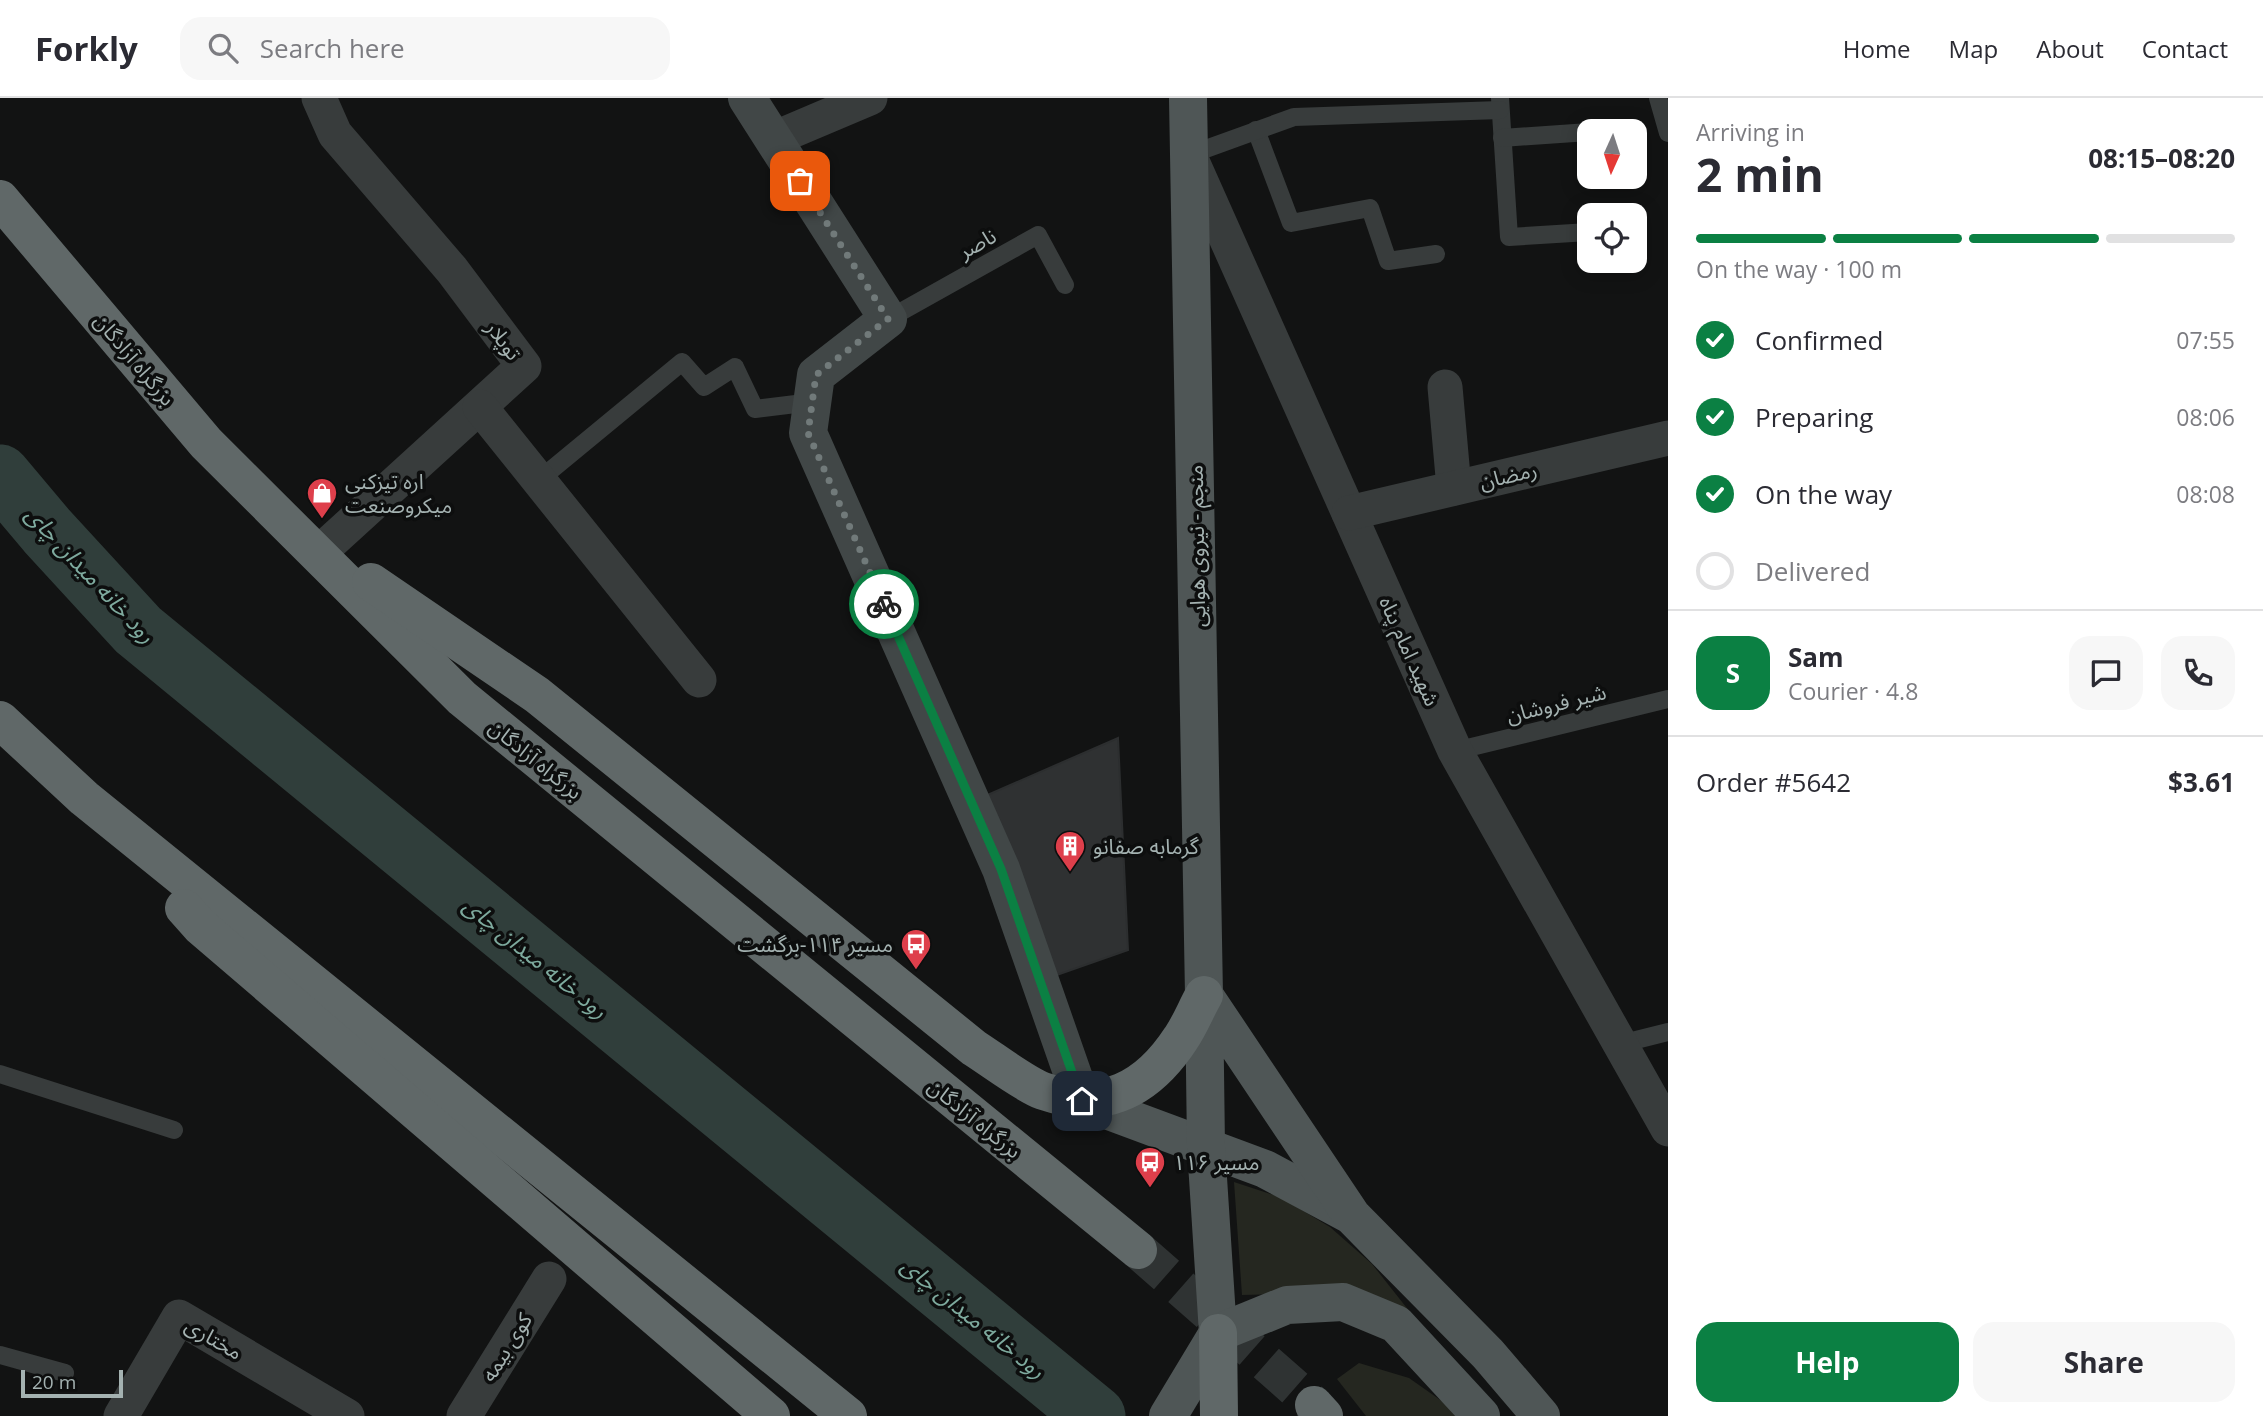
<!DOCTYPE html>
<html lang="en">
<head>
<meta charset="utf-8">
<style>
	:root { --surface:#fff; --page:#f7f7f7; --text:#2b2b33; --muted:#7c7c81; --line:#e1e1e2; --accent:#0b8043 }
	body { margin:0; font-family:"Open Sans","Noto Sans Arabic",sans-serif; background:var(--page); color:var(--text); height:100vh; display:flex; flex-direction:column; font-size:26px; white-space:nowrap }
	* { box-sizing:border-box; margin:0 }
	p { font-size:23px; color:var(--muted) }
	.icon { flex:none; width:38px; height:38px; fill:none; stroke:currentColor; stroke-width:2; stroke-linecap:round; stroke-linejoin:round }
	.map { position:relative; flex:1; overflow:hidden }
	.sheet { display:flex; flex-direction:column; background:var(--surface); width:595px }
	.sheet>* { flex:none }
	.needle { width:46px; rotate:183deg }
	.fabs { position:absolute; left:1577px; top:21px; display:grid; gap:14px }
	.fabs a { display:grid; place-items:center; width:70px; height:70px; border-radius:14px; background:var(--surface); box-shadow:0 4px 18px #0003; font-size:35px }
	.scale { position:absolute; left:21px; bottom:18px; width:102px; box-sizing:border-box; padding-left:7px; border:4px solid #a4b2b1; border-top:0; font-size:19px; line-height:24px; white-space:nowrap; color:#a4b2b1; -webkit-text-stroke:5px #0d0e0e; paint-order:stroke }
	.pin { position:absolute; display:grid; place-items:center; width:60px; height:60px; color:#fff; margin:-30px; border-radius:14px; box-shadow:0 4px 10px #0006 }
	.courier { position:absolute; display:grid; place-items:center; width:70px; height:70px; margin:-35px; border:5px solid #0b8043; border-radius:50%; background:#fff; color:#222; box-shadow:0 2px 9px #0007 }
	.headline em { font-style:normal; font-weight:700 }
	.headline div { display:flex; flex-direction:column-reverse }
	.headline { display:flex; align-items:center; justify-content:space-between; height:119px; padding:0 28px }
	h1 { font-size:46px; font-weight:700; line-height:52px }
	.bar { display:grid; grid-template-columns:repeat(4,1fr); gap:10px 7px; align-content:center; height:84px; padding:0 28px }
	.bar i { height:9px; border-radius:5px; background:var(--line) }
	.bar .current { background:var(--accent) }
	.bar p { grid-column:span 4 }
	.line { display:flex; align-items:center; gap:18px; padding:0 28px; border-top:2px solid var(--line) }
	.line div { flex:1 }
	.round { display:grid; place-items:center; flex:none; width:74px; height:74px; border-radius:21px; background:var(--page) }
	ol { padding:0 28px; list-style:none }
	li { display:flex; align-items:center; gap:21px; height:77px }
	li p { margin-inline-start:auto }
	li .icon { padding:7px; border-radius:50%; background:var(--accent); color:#fff; stroke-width:4 }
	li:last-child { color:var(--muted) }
	li i { width:38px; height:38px; border:4px solid var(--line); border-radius:50% }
	.button { display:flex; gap:14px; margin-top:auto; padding:14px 28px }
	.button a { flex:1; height:80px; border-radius:21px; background:var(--accent); color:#fff; font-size:28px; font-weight:700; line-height:80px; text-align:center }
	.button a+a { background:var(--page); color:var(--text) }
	header { display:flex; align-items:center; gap:42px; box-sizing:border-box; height:98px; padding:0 35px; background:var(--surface); border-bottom:2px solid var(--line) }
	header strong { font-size:33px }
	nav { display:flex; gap:38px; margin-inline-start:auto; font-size:24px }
	.search { width:490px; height:63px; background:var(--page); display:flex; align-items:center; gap:18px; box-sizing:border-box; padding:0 24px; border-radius:21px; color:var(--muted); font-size:26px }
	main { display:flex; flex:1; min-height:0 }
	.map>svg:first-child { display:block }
	.green { fill:#252720 }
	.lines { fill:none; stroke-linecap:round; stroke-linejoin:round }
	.river { stroke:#303e3b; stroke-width:61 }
	.building { fill:#2f3132; stroke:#2c2e2f; stroke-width:2 }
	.highway-tunnel { stroke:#2f3333; stroke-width:38; stroke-dasharray:38 19; stroke-linecap:butt }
	.lane { stroke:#383c3c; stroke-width:18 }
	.street { stroke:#383c3c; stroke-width:35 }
	.secondary { stroke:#414747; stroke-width:38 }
	.primary { stroke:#4f5656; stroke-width:38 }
	.highway { stroke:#606868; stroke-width:38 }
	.done { stroke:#717a7a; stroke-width:7; stroke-dasharray:0 12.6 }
	.route { stroke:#0b8043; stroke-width:9 }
	.labels { text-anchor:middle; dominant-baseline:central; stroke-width:7; stroke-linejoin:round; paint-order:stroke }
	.street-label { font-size:21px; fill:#a4b2b1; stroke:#0d0e0e }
	.poi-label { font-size:21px; fill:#a4b2b1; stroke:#0d0e0e; text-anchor:start }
	.water-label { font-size:23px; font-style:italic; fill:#7eaa9e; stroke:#0d0e0e }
</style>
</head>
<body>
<header>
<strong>Forkly</strong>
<div class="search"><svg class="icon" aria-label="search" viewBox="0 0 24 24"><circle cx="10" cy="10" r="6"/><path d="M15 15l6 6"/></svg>Search here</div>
<nav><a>Home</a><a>Map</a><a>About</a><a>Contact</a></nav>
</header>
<main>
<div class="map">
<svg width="1668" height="1318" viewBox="0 0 1668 1318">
	<rect width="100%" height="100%" fill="#121313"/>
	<!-- green -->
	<g class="green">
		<polygon points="1234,1084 1280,1099 1330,1129 1372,1166 1410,1214 1351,1194 1242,1197"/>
		<polygon points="1359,1265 1409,1280 1463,1318 1366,1318 1337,1281"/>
	</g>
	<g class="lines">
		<!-- river -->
		<polyline class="river" points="0,377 47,433 138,532 1095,1318"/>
	</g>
	<!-- building -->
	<polygon class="building" points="1118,640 1128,852 1054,878 985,698"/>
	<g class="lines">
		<!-- highway-tunnel -->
		<polyline class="highway-tunnel" points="1138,1152 1314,1307"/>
		<!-- lane -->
		<g class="lane">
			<polyline points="1500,0 1509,139 1589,134"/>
			<polyline points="1658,0 1668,35"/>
			<polyline points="1256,32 1291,125 1370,110 1388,163 1436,156"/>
			<polyline points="1502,40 1589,34"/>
			<polyline points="1189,57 1294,19 1500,12"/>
			<polyline points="888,221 1038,137 1065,187"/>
			<polyline points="539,382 682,264 704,289 735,269 755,311 812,304"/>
			<polyline points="1455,653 1668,601"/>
			<polyline points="1620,946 1668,934"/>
			<polyline points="0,976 174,1032"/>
			<polyline points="0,1257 65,1275"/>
		</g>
		<!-- street -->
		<g class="street">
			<polyline points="319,0 335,36 452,172 524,268 322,452"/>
			<polyline points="773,41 870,0"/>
			<polyline points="1190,59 1455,653 1668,1031"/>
			<polyline points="1445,289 1454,390"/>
			<polyline points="480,309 699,582"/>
			<polyline points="1349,415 1668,340"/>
			<polyline points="121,1318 179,1219 347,1318"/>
			<polyline points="464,1318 549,1181"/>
		</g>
		<!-- secondary -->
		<polyline class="secondary" points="747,0 888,221 816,277 808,335 1001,771 1082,1003"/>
		<!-- primary -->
		<g class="primary">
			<polyline points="1188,0 1204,897"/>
			<polyline points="1082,1003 1265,1071 1347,1115"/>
			<polyline points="1218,1235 1206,1049 1204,897 1352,1118 1488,1256 1541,1318"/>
			<polyline points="1218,1235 1287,1207 1343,1204 1396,1226 1481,1318"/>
			<polyline points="1168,1318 1218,1235"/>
		</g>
		<!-- highway -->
		<g class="highway">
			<polyline points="0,101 206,345 462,600 1138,1152"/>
			<path d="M 371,484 L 537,597 L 974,950 C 993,962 1024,986 1043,993 C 1104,1014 1147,992 1181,940 C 1190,927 1196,911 1204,897"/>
			<polyline points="0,622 84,700 848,1318"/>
			<polyline points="184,810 200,828 771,1318"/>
			<polyline points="1218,1235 1219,1318"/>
			<polyline points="1314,1307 1324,1318"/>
		</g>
	</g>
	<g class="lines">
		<!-- done -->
		<polyline class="done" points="800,83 888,221 816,277 808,335 884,506"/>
		<!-- route -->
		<polyline class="route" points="884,506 1001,771 1082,1003"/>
	</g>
	<!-- icons -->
	<defs>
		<g id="shop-pin" transform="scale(1.575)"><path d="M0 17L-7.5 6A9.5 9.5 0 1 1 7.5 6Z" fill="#de3f4b" stroke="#0d0e0e"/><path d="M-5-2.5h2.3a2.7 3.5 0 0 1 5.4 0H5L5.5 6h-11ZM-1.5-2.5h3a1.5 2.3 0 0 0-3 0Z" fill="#fff"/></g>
		<g id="building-pin" transform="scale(1.575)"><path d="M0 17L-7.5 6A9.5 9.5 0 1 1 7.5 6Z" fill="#de3f4b" stroke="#0d0e0e"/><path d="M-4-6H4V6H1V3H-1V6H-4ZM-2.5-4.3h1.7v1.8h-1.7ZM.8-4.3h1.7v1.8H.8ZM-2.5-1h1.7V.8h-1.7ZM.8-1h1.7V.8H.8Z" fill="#fff"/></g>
		<g id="bus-pin" transform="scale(1.575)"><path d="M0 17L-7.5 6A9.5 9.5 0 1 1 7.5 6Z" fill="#de3f4b" stroke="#0d0e0e"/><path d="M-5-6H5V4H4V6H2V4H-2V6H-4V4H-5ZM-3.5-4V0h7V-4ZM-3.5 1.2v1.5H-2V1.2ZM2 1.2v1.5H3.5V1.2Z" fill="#fff"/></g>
	</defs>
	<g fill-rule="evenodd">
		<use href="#shop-pin" x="322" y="395"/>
		<use href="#building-pin" x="1070" y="748"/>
		<use href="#bus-pin" x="916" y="846"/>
		<use href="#bus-pin" x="1150" y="1064"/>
	</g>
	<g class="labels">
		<!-- street labels -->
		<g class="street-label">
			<text transform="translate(977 145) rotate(-29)">ناصر</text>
			<text transform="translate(504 242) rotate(53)">توپلار</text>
			<text transform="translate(135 261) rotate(50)">بزرگراه آزادگان</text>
			<text transform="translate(1508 377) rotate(-13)">رمضان</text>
			<text transform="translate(1196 448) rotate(-91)">منجم - نیروی هوایی</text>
			<text transform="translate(1410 553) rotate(66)">شهید امام پناه</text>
			<text transform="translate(1556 605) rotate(-14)">شیر فروشان</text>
			<text transform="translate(536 661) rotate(39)">بزرگراه آزادگان</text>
			<text transform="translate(975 1020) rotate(39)">بزرگراه آزادگان</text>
			<text transform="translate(214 1240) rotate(30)">مختاری</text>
			<text transform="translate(506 1249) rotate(-58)">کوی بیمه</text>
		</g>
		<!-- poi labels -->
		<g class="poi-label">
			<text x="345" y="383">اره تیزکنی<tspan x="345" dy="24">میکروصنعت</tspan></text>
			<text x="1093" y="748">گرمابه صفانو</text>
			<text x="893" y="846" text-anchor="end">مسیر ۱۱۴-برگشت</text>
			<text x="1173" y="1064">مسیر ۱۱۶</text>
		</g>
		<!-- water labels -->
		<g class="water-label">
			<text transform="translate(91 476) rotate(47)">رود خانه میدان چای</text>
			<text transform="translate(536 859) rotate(39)">رود خانه میدان چای</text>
			<text transform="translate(974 1219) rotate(39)">رود خانه میدان چای</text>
		</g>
	</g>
</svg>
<div class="fabs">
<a><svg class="needle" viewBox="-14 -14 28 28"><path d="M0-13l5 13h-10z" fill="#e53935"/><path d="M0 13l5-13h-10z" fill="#7c7c81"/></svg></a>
<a><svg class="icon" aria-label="locate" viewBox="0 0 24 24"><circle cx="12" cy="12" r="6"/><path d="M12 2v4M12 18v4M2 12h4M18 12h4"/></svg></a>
</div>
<div class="scale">20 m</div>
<div class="pin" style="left:800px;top:83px;background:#ea580c"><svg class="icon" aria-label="bag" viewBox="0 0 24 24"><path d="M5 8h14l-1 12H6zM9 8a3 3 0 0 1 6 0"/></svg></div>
<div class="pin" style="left:1082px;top:1003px;background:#1f2937"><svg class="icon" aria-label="home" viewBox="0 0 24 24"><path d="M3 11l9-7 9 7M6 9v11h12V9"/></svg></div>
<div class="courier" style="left:884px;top:506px"><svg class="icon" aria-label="bike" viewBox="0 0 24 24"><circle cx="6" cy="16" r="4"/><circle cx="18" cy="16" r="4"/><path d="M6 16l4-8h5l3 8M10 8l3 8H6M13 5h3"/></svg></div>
</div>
<section class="sheet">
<div class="headline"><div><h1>2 min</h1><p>Arriving in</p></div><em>08:15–08:20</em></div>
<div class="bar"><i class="current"></i><i class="current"></i><i class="current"></i><i></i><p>On the way · 100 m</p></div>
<ol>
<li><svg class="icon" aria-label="check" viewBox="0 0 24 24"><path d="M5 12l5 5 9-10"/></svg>Confirmed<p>07:55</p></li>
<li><svg class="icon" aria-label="check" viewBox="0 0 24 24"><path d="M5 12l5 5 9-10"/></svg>Preparing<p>08:06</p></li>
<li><svg class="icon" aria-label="check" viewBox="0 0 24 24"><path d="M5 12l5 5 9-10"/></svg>On the way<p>08:08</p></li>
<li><i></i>Delivered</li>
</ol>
<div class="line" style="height:126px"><b class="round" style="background:var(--accent);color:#fff">S</b><div><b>Sam</b><p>Courier · 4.8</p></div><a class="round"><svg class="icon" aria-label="chat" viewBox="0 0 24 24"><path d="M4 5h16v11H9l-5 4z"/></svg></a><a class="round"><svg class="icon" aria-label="phone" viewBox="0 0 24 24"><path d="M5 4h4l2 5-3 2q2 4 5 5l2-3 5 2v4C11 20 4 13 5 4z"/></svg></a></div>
<div class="line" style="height:91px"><div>Order #5642</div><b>$3.61</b></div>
<div class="button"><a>Help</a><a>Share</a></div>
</section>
</main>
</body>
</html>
